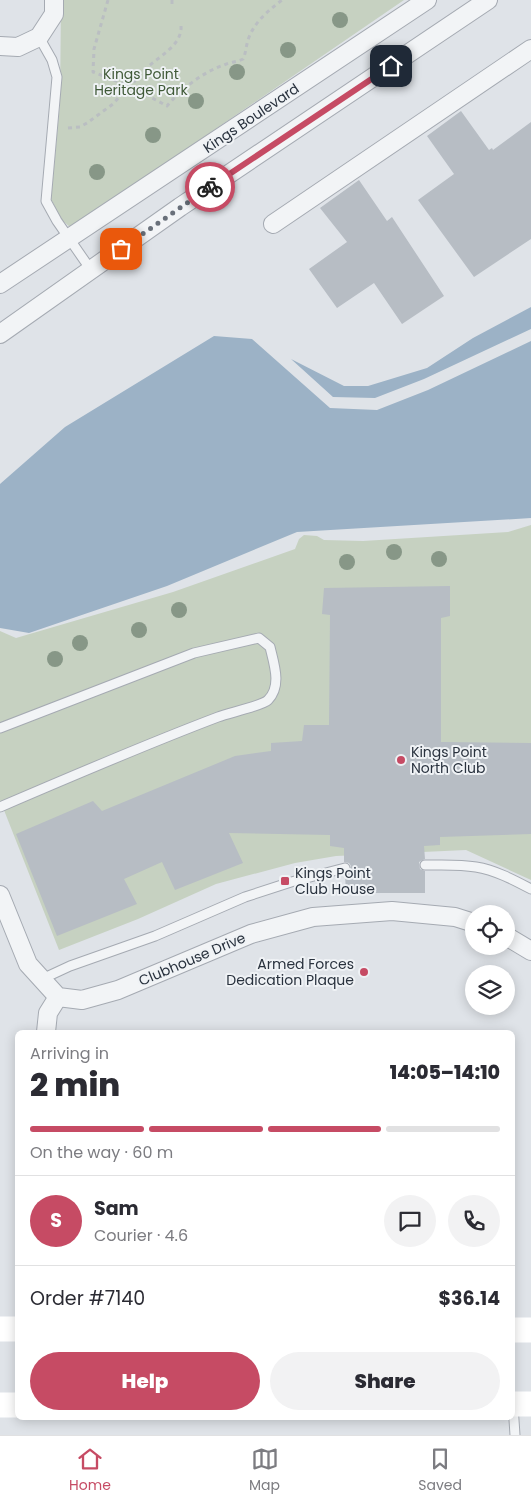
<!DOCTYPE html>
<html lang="en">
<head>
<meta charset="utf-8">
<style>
	:root { --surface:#fff; --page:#f2f2f3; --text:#2b2b33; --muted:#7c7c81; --line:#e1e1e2; --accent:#c64b64 }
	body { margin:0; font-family:Poppins,sans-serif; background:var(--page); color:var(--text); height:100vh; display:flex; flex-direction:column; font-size:19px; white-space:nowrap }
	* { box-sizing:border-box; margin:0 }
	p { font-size:16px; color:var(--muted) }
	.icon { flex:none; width:28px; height:28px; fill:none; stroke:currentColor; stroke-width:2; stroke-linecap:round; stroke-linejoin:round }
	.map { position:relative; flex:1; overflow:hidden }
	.sheet { position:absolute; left:15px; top:1030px; width:500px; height:390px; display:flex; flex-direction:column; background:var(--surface); border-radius:8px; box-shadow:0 2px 12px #0003 }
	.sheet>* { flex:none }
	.controls { position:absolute; left:465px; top:905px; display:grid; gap:10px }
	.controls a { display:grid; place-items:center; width:50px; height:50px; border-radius:50%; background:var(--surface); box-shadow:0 2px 12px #0003; font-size:25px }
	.pin { position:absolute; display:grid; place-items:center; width:42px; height:42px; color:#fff; margin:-21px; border-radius:10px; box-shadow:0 2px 8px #0006 }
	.courier { position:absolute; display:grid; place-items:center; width:50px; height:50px; margin:-25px; border:4px solid #c64b64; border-radius:50%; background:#fff; color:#222; box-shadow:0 1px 6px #0007 }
	.overview em { font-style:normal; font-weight:800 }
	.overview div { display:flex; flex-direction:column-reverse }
	.overview { display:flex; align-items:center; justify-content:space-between; height:85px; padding:0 15px }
	h1 { font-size:32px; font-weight:800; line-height:38px }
	.bar { display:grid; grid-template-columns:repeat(4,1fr); gap:8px 5px; align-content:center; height:60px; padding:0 15px }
	.bar i { height:6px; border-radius:4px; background:var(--line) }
	.bar .on { background:var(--accent) }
	.bar p { grid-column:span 4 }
	.line { display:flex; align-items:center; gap:12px; padding:0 15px; border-top:1px solid var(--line) }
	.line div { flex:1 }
	.round { display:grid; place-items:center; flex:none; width:52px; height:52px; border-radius:26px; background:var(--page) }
	.button { display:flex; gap:10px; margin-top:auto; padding:10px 15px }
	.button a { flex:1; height:58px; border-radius:30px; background:var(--accent); color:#fff; font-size:20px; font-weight:800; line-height:58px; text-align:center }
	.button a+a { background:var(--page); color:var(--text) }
	.dock { display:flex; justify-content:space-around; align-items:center; height:70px; border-top:1px solid var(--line); background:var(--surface); font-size:14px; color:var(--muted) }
	.dock a { display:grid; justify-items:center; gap:2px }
	.dock .on { color:var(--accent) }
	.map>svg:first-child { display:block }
	.green { fill:#c6d1c1 }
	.water { fill:#9cb2c6 }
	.building { fill:#b7bdc4 }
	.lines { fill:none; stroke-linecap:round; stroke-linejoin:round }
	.lane-casing { stroke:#a5aab2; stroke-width:11 }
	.street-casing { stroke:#a5aab2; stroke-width:20 }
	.path { stroke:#babec2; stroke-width:3; stroke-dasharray:4 4; stroke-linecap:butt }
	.lane { stroke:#f2f4f6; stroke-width:9 }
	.street { stroke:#f2f4f6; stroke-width:18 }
	.secondary { stroke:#fff; stroke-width:25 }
	.tree { fill:#879787 }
	.done { stroke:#69707a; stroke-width:5; stroke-dasharray:0 9 }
	.route { stroke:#c64b64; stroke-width:6 }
	.poi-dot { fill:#c64b64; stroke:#eff2f5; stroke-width:2 }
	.labels { text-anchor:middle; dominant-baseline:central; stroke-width:4; stroke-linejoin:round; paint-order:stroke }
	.park-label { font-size:14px; fill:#3f5937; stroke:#eff2f5 }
	.street-label { font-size:14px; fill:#29323e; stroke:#eff2f5 }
	.poi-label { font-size:14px; fill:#29323e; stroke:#eff2f5; text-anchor:start }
</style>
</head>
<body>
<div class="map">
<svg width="531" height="1435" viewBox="0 0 531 1435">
	<rect width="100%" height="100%" fill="#dfe3e8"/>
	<!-- green -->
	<g class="green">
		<polygon points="61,0 404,0 71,228 62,220 51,199 60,104"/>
		<polygon points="531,525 531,880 466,850 336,856 295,863 216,884 138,919 59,950 0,800 0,631 16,638 173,592 295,549 299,539 304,535 317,536 324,540 363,541 508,532"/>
	</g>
	<!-- water -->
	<g class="water">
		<polygon points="531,307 531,329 424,379 375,398 333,397 291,359 344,386 368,386 427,368 473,338"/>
		<polygon points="214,336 252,339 330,408 377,410 428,390 531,341 531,518 297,532 167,586 29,633 0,628 0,484 65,427"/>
	</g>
	<!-- building -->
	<g class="building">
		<polygon points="461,111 489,150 492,148 493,150 531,122 531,239 474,277 418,200 454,174 427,136"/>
		<polygon points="359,180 387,221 392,217 444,296 402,324 374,283 337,308 309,269 347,242 320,208"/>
		<polygon points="450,586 450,616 441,618 441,742 531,743 531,834 440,837 440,845 424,846 425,859 419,862 420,869 425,871 425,893 346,893 345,874 350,872 351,866 349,863 344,862 344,848 330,846 330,835 229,833 243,863 175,890 162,862 124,879 137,904 57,936 16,834 93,801 102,811 235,756 271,751 271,743 302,741 304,725 329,725 330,615 322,614 324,588"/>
	</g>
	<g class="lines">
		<!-- lane casing -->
		<g class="lane-casing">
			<g id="lane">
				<polyline points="39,37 52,60 57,77 46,201 57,221 91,270"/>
				<path d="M 0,728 L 194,653 L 259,638 L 270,647 C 274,664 282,686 268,700 C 262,706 228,713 218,717 C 144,745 72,776 0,807"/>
				<path d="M 425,865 C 442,865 459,864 476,867 C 495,870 514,880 531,889"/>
				<polyline points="42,979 70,966 155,936 245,897 291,882 345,868"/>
				<polyline points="513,1405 515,1435"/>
			</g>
		</g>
		<!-- street casing -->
		<g class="street-casing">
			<g id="street">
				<polyline points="0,46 18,47 39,37 54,14 54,0"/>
				<polyline points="273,224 531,49"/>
				<polyline points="0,284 427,0"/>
				<polyline points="0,334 180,207 488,0"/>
				<polyline points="0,895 28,964 58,997 82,1000 118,990 251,934 313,917 392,911 455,917 474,923"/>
				<polyline points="506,936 531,951"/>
				<polyline points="46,1032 48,1013 58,997"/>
			</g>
		</g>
		<!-- path -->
		<g class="path">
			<polyline points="108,0 94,49 93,72 132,87"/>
			<polyline points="172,0 172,4"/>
			<path d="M 181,26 C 183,52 138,64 132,87 L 167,106 C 181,89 203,72 224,65 C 230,62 237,62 243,59 C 246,53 246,46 248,40 C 254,22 268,11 282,0"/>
			<polyline points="68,128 80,127 87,123 113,104 126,89 132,87"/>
		</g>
		<!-- lane -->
		<use href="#lane" class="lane"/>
		<!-- street -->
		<use href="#street" class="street"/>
		<!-- secondary -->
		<g class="secondary">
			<polyline points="0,1329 18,1329"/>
			<polyline points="512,1330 531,1330"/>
			<polyline points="512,1404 531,1404"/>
			<polyline points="0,1405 18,1405"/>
		</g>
	</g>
	<!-- trees -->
	<g class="tree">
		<circle cx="340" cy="20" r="8"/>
		<circle cx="288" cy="50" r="8"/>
		<circle cx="237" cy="72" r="8"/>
		<circle cx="196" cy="101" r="8"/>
		<circle cx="153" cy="135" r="8"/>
		<circle cx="97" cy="172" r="8"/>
		<circle cx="394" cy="552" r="8"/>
		<circle cx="439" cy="559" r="8"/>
		<circle cx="347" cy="562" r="8"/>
		<circle cx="179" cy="610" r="8"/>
		<circle cx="139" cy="630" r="8"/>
		<circle cx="80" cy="643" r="8"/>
		<circle cx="55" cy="659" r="8"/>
	</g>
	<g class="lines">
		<!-- done -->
		<polyline class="done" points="121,249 210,187"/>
		<!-- route -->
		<polyline class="route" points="210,187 391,66"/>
	</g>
	<!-- markers -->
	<g class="poi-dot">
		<circle cx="401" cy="760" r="5"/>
		<rect x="280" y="876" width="10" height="10" rx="2.5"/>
		<circle cx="364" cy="972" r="5"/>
	</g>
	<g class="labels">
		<!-- park labels -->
		<g class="park-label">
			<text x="141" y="74">Kings Point<tspan x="141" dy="16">Heritage Park</tspan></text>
		</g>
		<!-- street labels -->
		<g class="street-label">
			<text transform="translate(251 118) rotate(-34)">Kings Boulevard</text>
			<text transform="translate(192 959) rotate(-23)">Clubhouse Drive</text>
		</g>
		<!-- poi labels -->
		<g class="poi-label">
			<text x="411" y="752">Kings Point<tspan x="411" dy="16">North Club</tspan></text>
			<text x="295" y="873">Kings Point<tspan x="295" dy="16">Club House</tspan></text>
			<text x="354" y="964" text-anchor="end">Armed Forces<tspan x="354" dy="16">Dedication Plaque</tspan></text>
		</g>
	</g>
</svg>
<div class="controls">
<a><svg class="icon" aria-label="locate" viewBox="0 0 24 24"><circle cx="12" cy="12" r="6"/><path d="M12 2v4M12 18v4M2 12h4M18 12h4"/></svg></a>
<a><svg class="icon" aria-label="layers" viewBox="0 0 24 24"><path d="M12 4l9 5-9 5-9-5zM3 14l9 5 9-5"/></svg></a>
</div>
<div class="pin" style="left:121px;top:249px;background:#ea580c"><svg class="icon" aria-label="bag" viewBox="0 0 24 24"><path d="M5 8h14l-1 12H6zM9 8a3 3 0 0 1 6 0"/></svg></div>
<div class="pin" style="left:391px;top:66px;background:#1f2937"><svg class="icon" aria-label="home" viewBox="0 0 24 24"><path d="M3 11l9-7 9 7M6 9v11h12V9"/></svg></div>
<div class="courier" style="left:210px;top:187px"><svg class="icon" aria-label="bike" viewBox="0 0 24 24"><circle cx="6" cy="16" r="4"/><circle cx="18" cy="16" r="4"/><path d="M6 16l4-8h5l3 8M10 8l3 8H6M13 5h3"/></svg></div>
<section class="sheet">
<div class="overview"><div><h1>2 min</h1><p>Arriving in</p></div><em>14:05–14:10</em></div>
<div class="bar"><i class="on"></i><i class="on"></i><i class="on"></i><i></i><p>On the way · 60 m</p></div>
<div class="line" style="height:90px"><b class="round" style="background:var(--accent);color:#fff">S</b><div><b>Sam</b><p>Courier · 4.6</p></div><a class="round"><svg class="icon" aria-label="chat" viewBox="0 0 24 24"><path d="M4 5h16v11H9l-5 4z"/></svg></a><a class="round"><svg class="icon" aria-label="phone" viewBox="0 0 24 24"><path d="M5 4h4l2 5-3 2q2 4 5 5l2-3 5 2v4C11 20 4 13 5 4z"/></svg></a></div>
<div class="line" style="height:65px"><div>Order #7140</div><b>$36.14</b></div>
<div class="button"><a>Help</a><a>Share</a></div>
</section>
</div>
<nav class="dock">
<a class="on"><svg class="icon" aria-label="home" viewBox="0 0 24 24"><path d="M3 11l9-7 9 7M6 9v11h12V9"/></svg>Home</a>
<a><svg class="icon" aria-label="map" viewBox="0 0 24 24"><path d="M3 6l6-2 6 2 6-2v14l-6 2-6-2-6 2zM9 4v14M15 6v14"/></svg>Map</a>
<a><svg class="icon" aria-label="saved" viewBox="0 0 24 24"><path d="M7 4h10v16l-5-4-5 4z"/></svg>Saved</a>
</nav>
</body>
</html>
